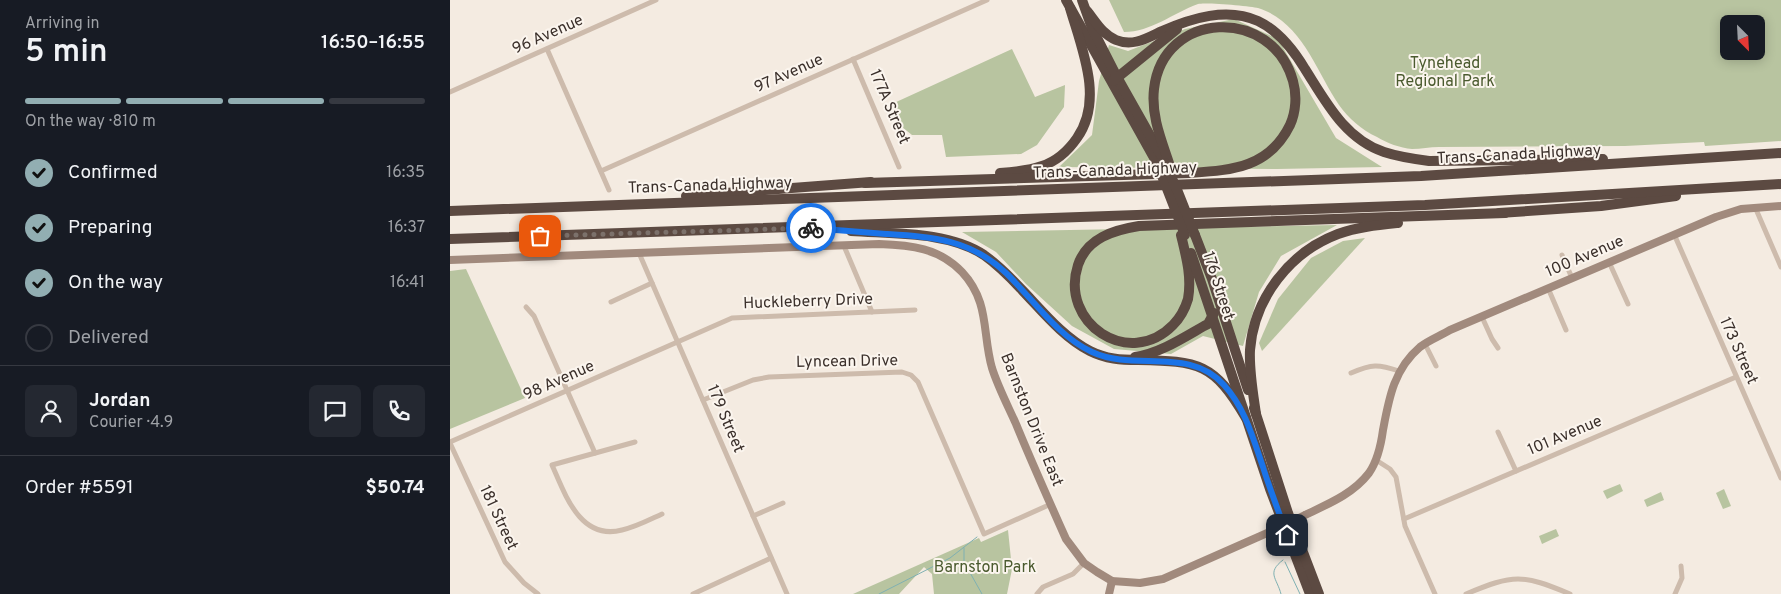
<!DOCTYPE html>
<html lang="en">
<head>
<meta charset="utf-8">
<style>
	:root { --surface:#171b24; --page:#242831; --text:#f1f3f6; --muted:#9ea1a6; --line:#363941; --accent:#92aeb2 }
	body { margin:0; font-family:Overpass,sans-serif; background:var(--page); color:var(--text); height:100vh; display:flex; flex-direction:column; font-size:19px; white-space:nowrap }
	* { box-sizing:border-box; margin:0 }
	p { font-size:16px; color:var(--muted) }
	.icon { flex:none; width:28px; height:28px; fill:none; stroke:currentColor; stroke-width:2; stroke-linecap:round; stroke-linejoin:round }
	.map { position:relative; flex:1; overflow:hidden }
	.side { display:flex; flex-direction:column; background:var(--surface); width:450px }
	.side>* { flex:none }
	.needle { width:32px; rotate:156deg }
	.buttons { position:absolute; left:1270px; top:15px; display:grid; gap:10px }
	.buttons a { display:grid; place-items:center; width:45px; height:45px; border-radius:8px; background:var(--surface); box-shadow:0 2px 12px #0003; font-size:25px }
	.pin { position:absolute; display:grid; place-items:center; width:42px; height:42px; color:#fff; margin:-21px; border-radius:10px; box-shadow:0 2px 8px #0006 }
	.courier { position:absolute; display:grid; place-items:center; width:50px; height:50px; margin:-25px; border:4px solid #1a73e8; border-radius:50%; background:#fff; color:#222; box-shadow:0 1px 6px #0007 }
	.summary em { font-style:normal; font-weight:600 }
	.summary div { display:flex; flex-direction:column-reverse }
	.summary { display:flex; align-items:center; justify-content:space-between; height:85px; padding:0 25px }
	h1 { font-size:32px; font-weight:600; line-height:38px }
	.bar { display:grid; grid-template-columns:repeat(4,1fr); gap:8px 5px; align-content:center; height:60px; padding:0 25px }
	.bar i { height:6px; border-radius:4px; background:var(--line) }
	.bar .on { background:var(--accent) }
	.bar p { grid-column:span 4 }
	.line { display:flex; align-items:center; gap:12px; padding:0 25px; border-top:1px solid var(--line) }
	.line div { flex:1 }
	.round { display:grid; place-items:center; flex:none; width:52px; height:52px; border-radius:8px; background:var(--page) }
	ol { padding:0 25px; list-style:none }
	li { display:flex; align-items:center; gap:15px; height:55px }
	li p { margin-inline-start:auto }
	li .icon { padding:5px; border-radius:50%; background:var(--accent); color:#111; stroke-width:4 }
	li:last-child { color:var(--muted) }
	li i { width:28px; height:28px; border:2px solid var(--line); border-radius:50% }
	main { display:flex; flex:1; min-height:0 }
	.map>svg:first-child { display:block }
	.green { fill:#b8c4a0; fill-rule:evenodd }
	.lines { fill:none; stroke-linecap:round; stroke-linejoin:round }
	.stream { stroke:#7fb0b2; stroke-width:1 }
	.street { stroke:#cdbbac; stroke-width:5 }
	.secondary { stroke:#a18a7d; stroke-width:8 }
	.highway { stroke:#5c4a42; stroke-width:10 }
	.secondary-bridge { stroke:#a18a7d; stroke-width:8 }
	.highway-bridge { stroke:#5c4a42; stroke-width:10 }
	.done { stroke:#7c716b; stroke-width:5; stroke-dasharray:0 9 }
	.route { stroke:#1a73e8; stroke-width:6 }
	.labels { text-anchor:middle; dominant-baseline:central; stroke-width:4; stroke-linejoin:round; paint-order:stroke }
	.street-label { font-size:16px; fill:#3b302b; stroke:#fbf5ee }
	.park-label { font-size:16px; fill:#4a5a2e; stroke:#fbf5ee }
</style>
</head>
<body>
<main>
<section class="side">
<div class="summary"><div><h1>5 min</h1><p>Arriving in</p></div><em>16:50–16:55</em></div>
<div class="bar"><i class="on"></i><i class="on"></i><i class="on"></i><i></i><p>On the way · 810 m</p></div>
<ol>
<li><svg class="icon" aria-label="check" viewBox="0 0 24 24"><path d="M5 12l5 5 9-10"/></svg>Confirmed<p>16:35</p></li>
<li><svg class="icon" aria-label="check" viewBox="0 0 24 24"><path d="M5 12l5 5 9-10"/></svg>Preparing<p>16:37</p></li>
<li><svg class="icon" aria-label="check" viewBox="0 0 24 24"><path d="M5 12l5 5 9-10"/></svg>On the way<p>16:41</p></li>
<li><i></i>Delivered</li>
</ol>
<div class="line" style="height:90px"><a class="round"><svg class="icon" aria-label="person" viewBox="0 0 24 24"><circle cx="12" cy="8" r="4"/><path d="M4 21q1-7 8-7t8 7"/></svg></a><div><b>Jordan</b><p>Courier · 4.9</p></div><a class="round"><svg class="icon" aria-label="chat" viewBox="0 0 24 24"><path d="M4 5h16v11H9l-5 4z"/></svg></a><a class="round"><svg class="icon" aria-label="phone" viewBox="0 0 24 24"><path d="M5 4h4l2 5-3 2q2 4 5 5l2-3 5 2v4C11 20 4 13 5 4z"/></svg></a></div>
<div class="line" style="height:65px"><div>Order #5591</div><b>$50.74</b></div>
</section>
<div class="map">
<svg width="1331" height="594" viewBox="0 0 1331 594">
	<rect width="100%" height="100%" fill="#f4ebe1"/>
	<!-- green -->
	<g class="green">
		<path d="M 659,0 L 1331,0 L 1331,141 L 1255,146 L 1254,142 L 1175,146 L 989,147 C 980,147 971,149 962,149 C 950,148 937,143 927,137 C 912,130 898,118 889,105 C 866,71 852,22 808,8 C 801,6 754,2 748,4 C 723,13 701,32 674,32 ZM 1279,24 L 1306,24 L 1306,51 L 1279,51 Z"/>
		<polygon points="784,19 828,39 886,138 932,167 827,169 609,167 642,135 649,81 659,45 678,51 735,29"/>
		<polygon points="562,49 585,97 615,85 614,107 587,145 571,154 496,157 492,135 462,135 452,127 444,103"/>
		<polygon points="887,225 831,256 809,292 793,346 753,336 721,354 664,349 622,326 576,284 546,252 512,232"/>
		<polygon points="915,238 812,351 809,343 828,299 861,258 893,241"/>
		<polygon points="16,269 75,398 0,429 0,271"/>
		<polygon points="1170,484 1173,491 1157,499 1153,491"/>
		<polygon points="1274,489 1281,506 1273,509 1266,493"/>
		<polygon points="1211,492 1214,500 1197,507 1194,500"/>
		<polygon points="1106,529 1109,536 1092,544 1089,536"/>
		<polygon points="558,530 562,569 557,594 484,594 482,574 474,567 449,594 403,594 529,538 531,542"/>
	</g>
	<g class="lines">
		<!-- stream -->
		<g class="stream">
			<polyline points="514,548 514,562 532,594"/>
			<polyline points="835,562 850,594"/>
			<polyline points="429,594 500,558 527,537"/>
			<path d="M 831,594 C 827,578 816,573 833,560"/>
		</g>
		<!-- street -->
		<g class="street">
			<polyline points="97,49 159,190"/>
			<polyline points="403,59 449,167"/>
			<polyline points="0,92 206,0"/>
			<polyline points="151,171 537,0"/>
			<polyline points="1305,207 1331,267"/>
			<polyline points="1224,234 1331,478"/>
			<polyline points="394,246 422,312"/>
			<polyline points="189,253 337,594"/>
			<polyline points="1112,255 1122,278"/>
			<polyline points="1159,262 1178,304"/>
			<polyline points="1098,288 1116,330"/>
			<polyline points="161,302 202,283"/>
			<polyline points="76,307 84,316 145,453"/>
			<polyline points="1032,317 1042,339 1048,348"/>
			<polyline points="975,344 986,366"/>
			<path d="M 901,373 C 922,364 928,364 949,371"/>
			<polyline points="253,400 303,380 319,377 452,372 461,375 468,382 534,534 601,504"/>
			<polyline points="1048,432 1066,471"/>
			<polyline points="0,442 282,318 465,310"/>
			<path d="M 185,442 L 102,465 C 115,494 130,541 172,530 C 186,527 199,520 212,514"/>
			<polyline points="0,443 55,562 74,583 88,594"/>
			<polyline points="926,460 940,469 946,477 955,526 985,594"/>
			<polyline points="303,516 333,503"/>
			<polyline points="954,519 1286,377"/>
			<polyline points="243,594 321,558"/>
			<polyline points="587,594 593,587 623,574 634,563"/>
			<path d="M 1016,594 C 1064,574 1072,574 1120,594"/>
			<polyline points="1225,594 1232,578 1231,566"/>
		</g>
		<!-- secondary -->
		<g class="secondary">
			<path d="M 0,260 L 429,244 C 461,245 489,248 512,272 C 540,302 532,333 542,368 C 548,387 558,406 566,424 C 582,463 599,501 616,539 L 634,563 L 647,572 L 662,581 L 690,583 L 713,579 L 824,530"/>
			<path d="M 855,515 C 878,504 903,494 919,473 C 928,460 931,445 933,430 C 939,398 944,369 970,347 C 979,340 990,336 1000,330 L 1266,217 L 1291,209 L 1331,206"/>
			<polyline points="659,594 662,581"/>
		</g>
		<!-- highway -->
		<g class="highway">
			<polyline points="616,0 707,163"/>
			<polyline points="632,0 642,28 667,77 711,155"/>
			<path d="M 637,11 C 646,22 652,34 666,40 C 683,47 697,38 712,31 C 742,18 777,7 808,21 C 829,31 843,49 855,69 C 876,102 895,139 934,152 C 949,157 964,159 979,161 L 1153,159"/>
			<polyline points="663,81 727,29"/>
			<path d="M 550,173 C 564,172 578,171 592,166 C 607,161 618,151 627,138 C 654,100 632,49 620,8"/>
			<path d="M 415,183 L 740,173 C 782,170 819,168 840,125 C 846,112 847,95 843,81 C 822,6 713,10 704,89 C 701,115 711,139 719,163"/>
			<polyline points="236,196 421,182"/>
			<polyline points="0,211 971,176 1331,153"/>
			<polyline points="1049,213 1151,206 1226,196"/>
			<path d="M 401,231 C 442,234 498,231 534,255 C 548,265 561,278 573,291 C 593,312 614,338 640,351 C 656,359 671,360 688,360 C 749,361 764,363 796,418"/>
			<path d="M 731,235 C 736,256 742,277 738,299 C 735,309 730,318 723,325 C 679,370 609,323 628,265 C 637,238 664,230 689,226 L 1055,213"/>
			<polyline points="745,235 762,279 798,390"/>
			<polyline points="0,239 975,205 1331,184"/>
			<polyline points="741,253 820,489 860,594"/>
			<path d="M 685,357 C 710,353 733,338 754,326 L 758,324 L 764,313"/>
			<polyline points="804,408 838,513 869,594"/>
			<path d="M 806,414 C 803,393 799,371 800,350 C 804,298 840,252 888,234 C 907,227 928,225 948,223"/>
		</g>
		<!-- secondary-bridge -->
		<polyline class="secondary-bridge" points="824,530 855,515"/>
		<!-- highway-bridge -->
		<g class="highway-bridge">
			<polyline points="707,163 735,235"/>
			<polyline points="715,163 728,192 745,235"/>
		</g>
	</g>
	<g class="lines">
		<!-- done -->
		<polyline class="done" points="90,236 361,228"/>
		<!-- route -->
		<path class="route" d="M 361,228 C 386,230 411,232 436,234 C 483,237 520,239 556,273 C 583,299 607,336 642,352 C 685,372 739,346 774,385 C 795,408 803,438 813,467 C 820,490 829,512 837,535"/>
	</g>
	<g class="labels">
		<!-- street labels -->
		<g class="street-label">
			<text transform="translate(98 35) rotate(-24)">96 Avenue</text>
			<text transform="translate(339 74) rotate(-24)">97 Avenue</text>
			<text transform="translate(439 107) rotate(67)">177A Street</text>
			<text transform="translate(1069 155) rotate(-3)">Trans-Canada Highway</text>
			<text transform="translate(665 171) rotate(-2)">Trans-Canada Highway</text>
			<text transform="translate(260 186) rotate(-2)">Trans-Canada Highway</text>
			<text transform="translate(1135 257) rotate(-23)">100 Avenue</text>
			<text transform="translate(768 286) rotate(72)">176 Street</text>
			<text transform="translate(358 302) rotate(-2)">Huckleberry Drive</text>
			<text transform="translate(1288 351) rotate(66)">173 Street</text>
			<text transform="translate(397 362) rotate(-1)">Lyncean Drive</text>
			<text transform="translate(109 381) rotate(-24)">98 Avenue</text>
			<text transform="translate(275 419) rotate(67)">179 Street</text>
			<text transform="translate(581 420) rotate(68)">Barnston Drive East</text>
			<text transform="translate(1115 436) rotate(-23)">101 Avenue</text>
			<text transform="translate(48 518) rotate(65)">181 Street</text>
		</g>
		<!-- park labels -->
		<g class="park-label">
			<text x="995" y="64">Tynehead<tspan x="995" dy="18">Regional Park</tspan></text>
			<text x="535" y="568">Barnston Park</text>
		</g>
	</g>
</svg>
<div class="buttons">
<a><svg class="needle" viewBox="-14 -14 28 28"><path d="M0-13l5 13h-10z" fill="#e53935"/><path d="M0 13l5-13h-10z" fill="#9ea1a6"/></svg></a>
</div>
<div class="pin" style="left:90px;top:236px;background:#ea580c"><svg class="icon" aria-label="bag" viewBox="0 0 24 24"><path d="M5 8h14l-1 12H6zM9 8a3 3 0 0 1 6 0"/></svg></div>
<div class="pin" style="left:837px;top:535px;background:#1f2937"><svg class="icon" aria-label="home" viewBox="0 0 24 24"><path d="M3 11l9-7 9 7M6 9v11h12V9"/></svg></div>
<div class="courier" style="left:361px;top:228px"><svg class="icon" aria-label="bike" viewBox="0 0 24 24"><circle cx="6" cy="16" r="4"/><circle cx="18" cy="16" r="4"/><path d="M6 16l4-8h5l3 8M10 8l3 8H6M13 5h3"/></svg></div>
</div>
</main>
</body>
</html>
